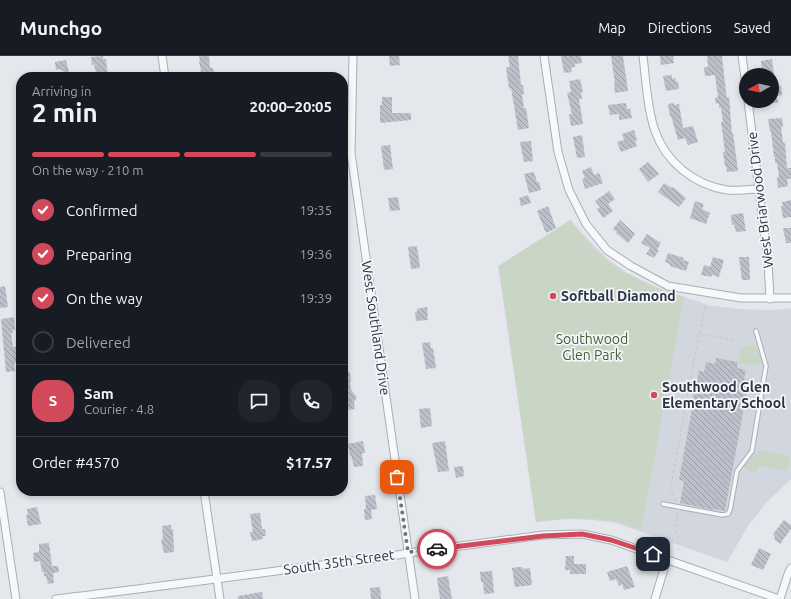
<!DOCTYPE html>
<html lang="en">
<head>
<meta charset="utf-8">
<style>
	:root { --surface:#171b24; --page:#20242c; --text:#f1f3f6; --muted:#9ea1a6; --line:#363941; --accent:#d1495b }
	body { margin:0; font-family:Ubuntu,sans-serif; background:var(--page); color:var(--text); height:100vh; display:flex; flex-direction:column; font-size:15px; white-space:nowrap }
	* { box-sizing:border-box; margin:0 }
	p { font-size:13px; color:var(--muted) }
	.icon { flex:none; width:22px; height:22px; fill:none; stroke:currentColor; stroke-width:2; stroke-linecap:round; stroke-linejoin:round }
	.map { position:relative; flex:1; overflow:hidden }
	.sheet { position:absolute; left:16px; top:16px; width:332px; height:424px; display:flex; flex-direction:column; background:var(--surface); border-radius:16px; box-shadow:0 2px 6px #0003 }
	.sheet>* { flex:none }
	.needle { width:26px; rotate:262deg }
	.fabs { position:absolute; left:739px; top:12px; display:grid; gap:8px }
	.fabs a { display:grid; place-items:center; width:40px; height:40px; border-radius:50%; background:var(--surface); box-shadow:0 2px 6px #0003; font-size:20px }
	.pin { position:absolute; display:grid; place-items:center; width:34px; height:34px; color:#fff; margin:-17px; border-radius:8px; box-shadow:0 2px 6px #0006 }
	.courier { position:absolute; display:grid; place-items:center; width:40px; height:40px; margin:-20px; border:3px solid #d1495b; border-radius:50%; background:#fff; color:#222; box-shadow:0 1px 5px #0007 }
	.summary em { font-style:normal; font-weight:700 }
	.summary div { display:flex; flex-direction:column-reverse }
	.summary { display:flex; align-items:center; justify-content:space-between; height:68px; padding:0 16px }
	h1 { font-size:26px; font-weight:700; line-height:30px }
	.bar { display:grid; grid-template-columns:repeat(4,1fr); gap:6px 4px; align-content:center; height:48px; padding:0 16px }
	.bar i { height:5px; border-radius:3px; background:var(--line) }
	.bar .on { background:var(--accent) }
	.bar p { grid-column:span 4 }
	.line { display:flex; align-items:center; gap:10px; padding:0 16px; border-top:1px solid var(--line) }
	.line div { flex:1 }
	.round { display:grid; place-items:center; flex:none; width:42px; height:42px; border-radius:16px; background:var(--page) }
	ol { padding:0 16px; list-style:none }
	li { display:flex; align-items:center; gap:12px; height:44px }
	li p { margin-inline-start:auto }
	li .icon { padding:4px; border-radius:50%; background:var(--accent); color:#fff; stroke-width:4 }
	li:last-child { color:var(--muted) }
	li i { width:22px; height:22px; border:2px solid var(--line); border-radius:50% }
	header { display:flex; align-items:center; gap:24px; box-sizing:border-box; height:56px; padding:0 20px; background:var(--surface); border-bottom:1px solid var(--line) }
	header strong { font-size:19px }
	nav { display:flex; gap:22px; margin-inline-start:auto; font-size:14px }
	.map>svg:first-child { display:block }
	.built { fill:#d2d6de }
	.green { fill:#c9d6c5 }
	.building { fill:url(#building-back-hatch) }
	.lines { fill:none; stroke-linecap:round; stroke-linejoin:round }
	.lane-casing { stroke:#a9aeb7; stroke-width:5.5 }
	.street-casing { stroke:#a9aeb7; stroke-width:9 }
	.path { stroke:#c2c5cb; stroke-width:1; stroke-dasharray:3 3; stroke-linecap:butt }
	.lane { stroke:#f7f8fa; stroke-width:3.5 }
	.street { stroke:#f7f8fa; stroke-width:7 }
	.done { stroke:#6c737f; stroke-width:4; stroke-dasharray:0 7.2 }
	.route { stroke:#d1495b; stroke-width:5 }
	.poi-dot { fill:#d1495b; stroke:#f4f6f9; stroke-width:1.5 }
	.labels { text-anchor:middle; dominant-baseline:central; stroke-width:3.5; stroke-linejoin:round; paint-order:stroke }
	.street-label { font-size:14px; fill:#2b3445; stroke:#f4f6f9 }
	.poi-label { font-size:14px; font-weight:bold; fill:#2b3445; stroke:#f4f6f9; text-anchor:start }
	.park-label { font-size:14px; fill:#3f6138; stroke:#f4f6f9 }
</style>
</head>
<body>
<header>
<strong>Munchgo</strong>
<nav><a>Map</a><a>Directions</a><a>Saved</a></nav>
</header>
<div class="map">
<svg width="791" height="543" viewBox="0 0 791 543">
	<defs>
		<pattern id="building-back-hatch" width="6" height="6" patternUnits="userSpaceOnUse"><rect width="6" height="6" fill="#bbc0ca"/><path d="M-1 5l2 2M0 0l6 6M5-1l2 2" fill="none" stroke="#989da6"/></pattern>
	</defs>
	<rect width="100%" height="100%" fill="#e4e7ec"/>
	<!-- built -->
	<polygon class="built" points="570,164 606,202 627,217 656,231 708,249 738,253 773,254 791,252 791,423 767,446 748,470 727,506 616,467 593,464 568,463 536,466 498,210"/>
	<!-- green -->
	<g class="green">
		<path d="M 571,164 C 597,205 637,228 684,241 L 641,474 C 612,459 567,461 536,466 L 499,210 Z"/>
		<polygon points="744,289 757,291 762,306 758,308 757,310 739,307 741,293 744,292"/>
		<polygon points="760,394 789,400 790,402 787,415 761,410 759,410 757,415 751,416 744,410"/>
	</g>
	<!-- building -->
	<g class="building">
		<polygon points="103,0 103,3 106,3 108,21 97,21 94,8 92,9 91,1"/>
		<polygon points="199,0 209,0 210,12 213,12 214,18 210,19 211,21 202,21 199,5 200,5"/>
		<polygon points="389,0 399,0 400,9 390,10"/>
		<polygon points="508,0 518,0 521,29 523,29 524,38 522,38 524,52 526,52 529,72 518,74 511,32 509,33 506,11 510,11"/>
		<polygon points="561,0 581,0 582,7 575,8 575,11 571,12 572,16 564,17"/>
		<polygon points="611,0 623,0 628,35 615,37 614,28 615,28"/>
		<polygon points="660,0 673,0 674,7 661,9"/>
		<polygon points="707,0 722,0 726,36 727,42 729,41 732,78 733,77 738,115 727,116 726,110 725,110 723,96 725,96 721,66 723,66 721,52 719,52 719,47 716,48 715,42 718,41 715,19 705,20 704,11 708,11"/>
		<polygon points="772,3 774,19 762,19 761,5"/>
		<polygon points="66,4 68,12 69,19 60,13 56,14 55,6"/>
		<polygon points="672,19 672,23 675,22 676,26 678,25 679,33 666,35 663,20"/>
		<polygon points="580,23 583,36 581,36 582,43 579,43 583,68 571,70 569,58 572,58 567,37 571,36 569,25"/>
		<polygon points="772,25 776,25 776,31 781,30 782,39 777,40 778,47 772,47"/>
		<polygon points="382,41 392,41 392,57 411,57 411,64 380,67 380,49 382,49"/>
		<polygon points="626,47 627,53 630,53 632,62 619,64 619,58 610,59 608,49"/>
		<polygon points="674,47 674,49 679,48 683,72 693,70 698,86 688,89 685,82 678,84 671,60 670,60 668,48"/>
		<polygon points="782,62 783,71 781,71 783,87 785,87 787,112 791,112 791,123 787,123 788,130 778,132 777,121 779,121 777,107 775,107 775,101 774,101 771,75 770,75 768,63"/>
		<polygon points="634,74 637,84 635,85 637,90 621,96 617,86 624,84 622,78"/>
		<polygon points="582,79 585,101 577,102 573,81"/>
		<polygon points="531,85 533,105 524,106 520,86"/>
		<polygon points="390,89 393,113 384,114 381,90"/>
		<polygon points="648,106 659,118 648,126 639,113"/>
		<polygon points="591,111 594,119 599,117 603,127 585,133 582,123 585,122 582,115"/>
		<polygon points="534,116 537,126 539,126 541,134 529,137 524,118"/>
		<polygon points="664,127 672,132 673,131 686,142 679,151 658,136"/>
		<polygon points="609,135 615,143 608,148 613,155 603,162 597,153 600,151 595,145"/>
		<polygon points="528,139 531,147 521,150 519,142"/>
		<polygon points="398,141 400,154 390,155 388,142"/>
		<polygon points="791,144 791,161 783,162 781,150 783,150 782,146"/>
		<polygon points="695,145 704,148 702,153 710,157 706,168 690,162"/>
		<polygon points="548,150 556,172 546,177 537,155"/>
		<polygon points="743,157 746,175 736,176 734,168 732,169 731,159"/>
		<polygon points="620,164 635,178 628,187 616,177 617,176 613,173"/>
		<polygon points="783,172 791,172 791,187 786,187"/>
		<polygon points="647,178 661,187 657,194 659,194 654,202 646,198 650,192 641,187"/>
		<polygon points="417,190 420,212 411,213 408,191"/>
		<polygon points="668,197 684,202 683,204 689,206 686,215 670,210 670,208 665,206"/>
		<polygon points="713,201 724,204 719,221 712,219 711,221 701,219 704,209 710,211"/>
		<polygon points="739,201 749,201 750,224 742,224"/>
		<polygon points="5,230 8,251 0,252 0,231"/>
		<polygon points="427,251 428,264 416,265 415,256 417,256 417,253"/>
		<polygon points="14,261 15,274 12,274 13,277 11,277 13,291 16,291 17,307 14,307 15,315 6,316 1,263"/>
		<polygon points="430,286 431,293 433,292 436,312 426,313 422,287"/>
		<polygon points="716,302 738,306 737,312 746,314 744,323 749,324 725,455 713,453 713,454 680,447 684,425 679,424 694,342 693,342 695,331 696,331 699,315 704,316 706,306 715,308"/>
		<polygon points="348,313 348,316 350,316 351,325 350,325 351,334 357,341 354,346 355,353 347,354 346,349 343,349 343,314"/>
		<polygon points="430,352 432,370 421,372 419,353"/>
		<polygon points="363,385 365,397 362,397 363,410 354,411 351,399 350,399 348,388"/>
		<polygon points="445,385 449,415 438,416 432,387"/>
		<polygon points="463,410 464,420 456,422 454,411"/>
		<polygon points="375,439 377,453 371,454 372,463 365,464 364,453 366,453 365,440"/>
		<polygon points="37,451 41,468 28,470 26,459 28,459 27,453"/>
		<polygon points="260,457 262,473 265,473 266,480 263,480 263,483 252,485 250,476 253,476 250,458"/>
		<polygon points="784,464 791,469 791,473 780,488 774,483 775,481 773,478"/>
		<polygon points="171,469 171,473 173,473 174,496 164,497 161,484 163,483 162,470"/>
		<polygon points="49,487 52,510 58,510 59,516 53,517 54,527 48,528 46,520 44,520 44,516 42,516 40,505 34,506 33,497 39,496 39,488"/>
		<polygon points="759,492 771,498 763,514 751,509"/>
		<polygon points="566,500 574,500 574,508 586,508 586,518 570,518 570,514 565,514"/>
		<polygon points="627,510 635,531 624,534 622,528 619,530 616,523 610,525 607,516"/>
		<polygon points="518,511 522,511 523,513 530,512 532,529 515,531 512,512"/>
		<polygon points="492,515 494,537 484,538 483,526 481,526 480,516"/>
		<polygon points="448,520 452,543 440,543 437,522"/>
		<polygon points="380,531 381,543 371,543 370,532"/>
		<polygon points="262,536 263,543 238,543 238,540"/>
	</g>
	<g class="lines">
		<!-- lane casing -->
		<g class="lane-casing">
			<polyline id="lane" points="663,448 722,459 728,458 730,454 737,415 752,395 766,310 756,275"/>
		</g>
		<!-- street casing -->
		<g class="street-casing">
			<g id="street">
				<polyline points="162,0 165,21"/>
				<polyline points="353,0 351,97 415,543"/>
				<polyline points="544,0 558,96 569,134 586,168 607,194 631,210 668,230 741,242 791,242"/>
				<path d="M 643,0 C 646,24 647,52 655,75 C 666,106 694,129 727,134 C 738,135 749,133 760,133"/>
				<polyline points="742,0 746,29"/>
				<polyline points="748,45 768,205 770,243"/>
				<polyline points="204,435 220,543"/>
				<polyline points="0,436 16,543"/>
				<path d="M 56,543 C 168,530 280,514 392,500 L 408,497 L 543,479 L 582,478 L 611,484 L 779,543"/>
				<polyline points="655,543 667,503"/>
				<polyline points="780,543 788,518 791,512"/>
			</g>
		</g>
		<!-- path -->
		<g class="path">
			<polyline points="700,277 706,247"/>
			<polyline points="676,445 670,434 699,278 739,285"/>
			<path d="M 677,456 C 678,462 675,467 676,473 C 677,481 680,486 678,494"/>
		</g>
		<!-- lane -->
		<use href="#lane" class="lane"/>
		<!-- street -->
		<use href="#street" class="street"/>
	</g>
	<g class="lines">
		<!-- done -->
		<polyline class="done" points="397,421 408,496 437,493"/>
		<!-- route -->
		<polyline class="route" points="437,493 543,480 582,478 611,484 653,498"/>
	</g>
	<!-- markers -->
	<g class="poi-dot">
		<circle cx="553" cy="240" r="4"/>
		<circle cx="654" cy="339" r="4"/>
	</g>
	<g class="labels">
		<!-- street labels -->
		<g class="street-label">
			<text transform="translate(760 144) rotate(-97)">West Briarwood Drive</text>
			<text transform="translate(376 272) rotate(82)">West Southland Drive</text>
			<text transform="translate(339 506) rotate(-8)">South 35th Street</text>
		</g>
		<!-- poi labels -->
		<g class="poi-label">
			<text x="561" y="240">Softball Diamond</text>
			<text x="662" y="331">Southwood Glen<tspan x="662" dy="16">Elementary School</tspan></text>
		</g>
		<!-- park labels -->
		<g class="park-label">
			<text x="592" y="283">Southwood<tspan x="592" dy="16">Glen Park</tspan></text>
		</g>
	</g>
</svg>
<div class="fabs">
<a><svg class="needle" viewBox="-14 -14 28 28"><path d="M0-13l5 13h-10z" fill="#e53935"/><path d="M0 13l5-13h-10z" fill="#9ea1a6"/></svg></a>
</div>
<div class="pin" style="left:397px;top:421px;background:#ea580c"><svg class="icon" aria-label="bag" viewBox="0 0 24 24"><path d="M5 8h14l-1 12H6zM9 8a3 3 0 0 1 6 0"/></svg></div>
<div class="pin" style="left:653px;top:498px;background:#1f2937"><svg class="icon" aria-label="home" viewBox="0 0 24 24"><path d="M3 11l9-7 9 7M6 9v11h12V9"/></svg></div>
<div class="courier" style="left:437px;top:493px"><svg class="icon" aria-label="car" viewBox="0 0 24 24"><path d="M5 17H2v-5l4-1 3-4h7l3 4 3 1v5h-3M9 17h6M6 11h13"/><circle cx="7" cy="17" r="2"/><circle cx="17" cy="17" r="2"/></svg></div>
<section class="sheet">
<div class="summary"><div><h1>2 min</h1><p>Arriving in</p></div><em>20:00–20:05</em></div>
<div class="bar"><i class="on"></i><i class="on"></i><i class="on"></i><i></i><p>On the way · 210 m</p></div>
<ol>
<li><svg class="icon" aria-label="check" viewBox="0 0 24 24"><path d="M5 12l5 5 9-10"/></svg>Confirmed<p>19:35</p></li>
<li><svg class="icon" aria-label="check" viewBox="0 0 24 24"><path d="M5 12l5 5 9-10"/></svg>Preparing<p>19:36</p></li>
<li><svg class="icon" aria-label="check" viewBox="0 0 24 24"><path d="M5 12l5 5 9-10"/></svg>On the way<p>19:39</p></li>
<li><i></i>Delivered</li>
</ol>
<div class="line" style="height:72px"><b class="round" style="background:var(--accent);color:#fff">S</b><div><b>Sam</b><p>Courier · 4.8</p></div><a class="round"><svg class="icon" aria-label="chat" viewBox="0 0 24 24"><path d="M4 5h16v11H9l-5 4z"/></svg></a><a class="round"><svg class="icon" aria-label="phone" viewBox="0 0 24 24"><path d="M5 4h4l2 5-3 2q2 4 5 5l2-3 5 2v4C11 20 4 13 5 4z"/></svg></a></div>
<div class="line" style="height:52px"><div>Order #4570</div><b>$17.57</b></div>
</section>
</div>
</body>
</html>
